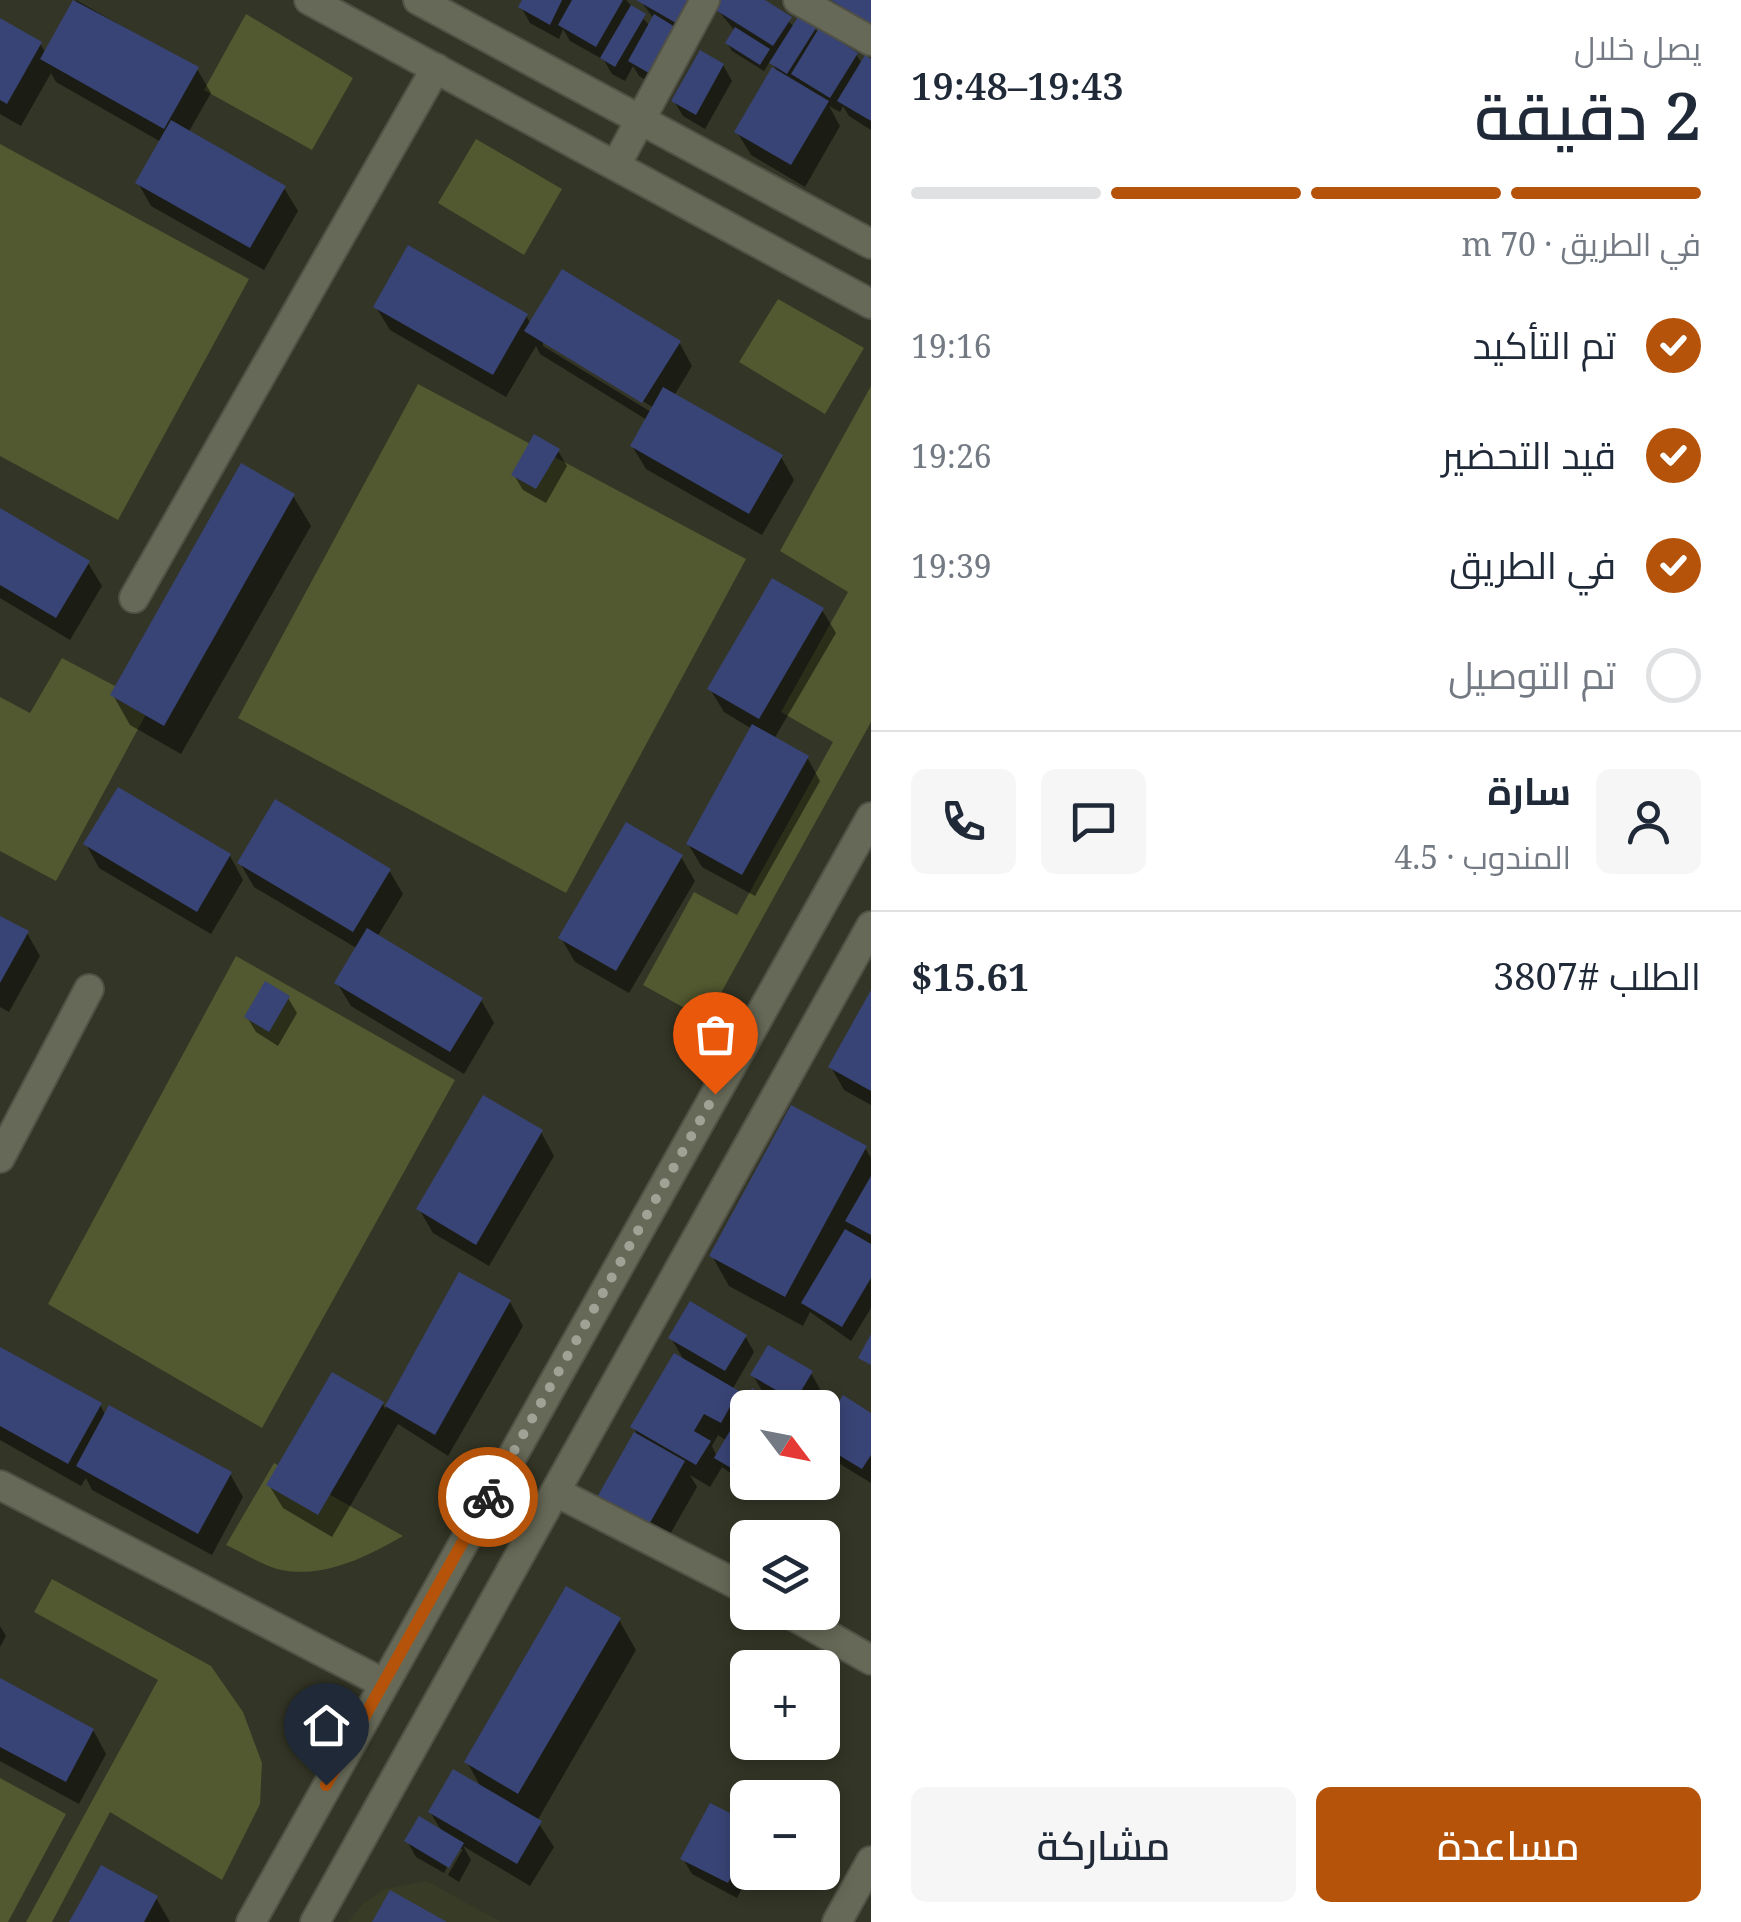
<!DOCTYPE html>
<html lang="ar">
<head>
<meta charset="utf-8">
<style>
	:root { --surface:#fff; --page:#f6f6f7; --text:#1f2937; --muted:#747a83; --line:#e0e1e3; --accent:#b45309 }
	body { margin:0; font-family:"Noto Serif",Cairo,serif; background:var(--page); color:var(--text); direction:rtl; height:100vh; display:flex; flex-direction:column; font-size:38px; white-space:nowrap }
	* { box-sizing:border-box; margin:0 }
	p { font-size:32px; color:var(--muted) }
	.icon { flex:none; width:55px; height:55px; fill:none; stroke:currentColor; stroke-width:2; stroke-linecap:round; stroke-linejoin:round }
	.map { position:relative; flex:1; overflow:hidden; direction:ltr }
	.drawer { display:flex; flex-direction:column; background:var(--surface); width:870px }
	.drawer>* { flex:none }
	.needle { width:65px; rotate:122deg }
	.controls { position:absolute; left:730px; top:1390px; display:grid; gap:20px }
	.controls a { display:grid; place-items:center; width:110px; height:110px; border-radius:15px; background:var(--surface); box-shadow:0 5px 15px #0003; font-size:50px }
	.pin { position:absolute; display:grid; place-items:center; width:85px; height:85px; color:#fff; margin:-102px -42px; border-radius:50% 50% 50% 0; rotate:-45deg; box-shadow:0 0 10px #0007 }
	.pin .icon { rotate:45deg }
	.courier { position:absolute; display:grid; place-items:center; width:100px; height:100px; margin:-50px; border:8px solid #b45309; border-radius:50%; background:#fff; color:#222; box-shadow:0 2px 12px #0007 }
	.summary em { font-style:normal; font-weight:600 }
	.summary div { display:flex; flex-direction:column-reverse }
	.summary { display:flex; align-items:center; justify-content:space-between; height:170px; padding:0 40px }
	h1 { font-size:65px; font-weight:600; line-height:75px }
	.bar { display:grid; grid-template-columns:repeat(4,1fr); gap:15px 10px; align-content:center; height:120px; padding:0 40px }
	.bar i { height:12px; border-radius:8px; background:var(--line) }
	.bar .selected { background:var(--accent) }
	.bar p { grid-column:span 4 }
	.line { display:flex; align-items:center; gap:25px; padding:0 40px; border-top:2px solid var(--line) }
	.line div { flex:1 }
	.round { display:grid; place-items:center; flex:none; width:105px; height:105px; border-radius:15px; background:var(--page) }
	ol { padding:0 40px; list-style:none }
	li { display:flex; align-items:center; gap:30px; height:110px }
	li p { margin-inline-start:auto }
	li .icon { padding:10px; border-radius:50%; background:var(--accent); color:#fff; stroke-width:4 }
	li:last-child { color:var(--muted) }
	li i { width:55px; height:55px; border:5px solid var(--line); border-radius:50% }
	.cta { display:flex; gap:20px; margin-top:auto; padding:20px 40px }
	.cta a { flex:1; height:115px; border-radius:15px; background:var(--accent); color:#fff; font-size:40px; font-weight:600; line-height:115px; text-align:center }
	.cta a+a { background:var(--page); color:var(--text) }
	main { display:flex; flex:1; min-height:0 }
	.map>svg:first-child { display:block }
	.built { fill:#383b25 }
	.green { fill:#52582f }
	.shadow { fill:#0007; fill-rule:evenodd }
	.building { fill:#394476 }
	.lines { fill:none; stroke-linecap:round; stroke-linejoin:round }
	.minor-casing { stroke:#515245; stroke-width:32 }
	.minor { stroke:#666957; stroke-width:28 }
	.done { stroke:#a0a296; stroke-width:10; stroke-dasharray:0 18 }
	.route { stroke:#b45309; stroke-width:12 }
</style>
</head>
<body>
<main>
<section class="drawer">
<div class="summary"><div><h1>2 دقيقة</h1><p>يصل خلال</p></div><em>19:43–19:48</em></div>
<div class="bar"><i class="selected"></i><i class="selected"></i><i class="selected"></i><i></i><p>في الطريق · 70 m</p></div>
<ol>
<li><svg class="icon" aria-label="check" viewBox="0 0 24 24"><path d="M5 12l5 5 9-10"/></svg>تم التأكيد<p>19:16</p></li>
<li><svg class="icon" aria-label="check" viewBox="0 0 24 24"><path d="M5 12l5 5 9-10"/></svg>قيد التحضير<p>19:26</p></li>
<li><svg class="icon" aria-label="check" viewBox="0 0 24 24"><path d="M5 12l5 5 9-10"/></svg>في الطريق<p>19:39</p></li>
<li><i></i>تم التوصيل</li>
</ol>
<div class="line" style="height:180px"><a class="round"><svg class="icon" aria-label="person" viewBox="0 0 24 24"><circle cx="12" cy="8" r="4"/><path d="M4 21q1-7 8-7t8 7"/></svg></a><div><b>سارة</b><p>المندوب · 4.5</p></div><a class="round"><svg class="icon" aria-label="chat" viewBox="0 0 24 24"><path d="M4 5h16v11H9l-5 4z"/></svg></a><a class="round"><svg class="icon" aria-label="phone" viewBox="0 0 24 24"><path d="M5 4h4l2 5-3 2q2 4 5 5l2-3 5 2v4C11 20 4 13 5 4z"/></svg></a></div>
<div class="line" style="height:130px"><div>الطلب #3807</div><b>$15.61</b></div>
<div class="cta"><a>مساعدة</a><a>مشاركة</a></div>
</section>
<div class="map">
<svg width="871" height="1922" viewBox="0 0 871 1922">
	<rect width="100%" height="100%" fill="#333526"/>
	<!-- built -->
	<polygon class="built" points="427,1881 501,1922 348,1922 364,1903 385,1889"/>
	<!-- green -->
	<g class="green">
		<polygon points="246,14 353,78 312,150 204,90"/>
		<polygon points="476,139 562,189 524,255 438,203"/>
		<polygon points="0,144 249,279 118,520 0,456"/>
		<polygon points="778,299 864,348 825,414 739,362"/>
		<polygon points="418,384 746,559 566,893 238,718"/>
		<polygon points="871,386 871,722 706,1020 643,985 694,892 737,915 833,742 781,712 848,592 780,551"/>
		<polygon points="62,658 151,705 56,881 0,851 0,697 30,713"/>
		<polygon points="236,956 455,1080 262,1428 48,1304"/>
		<path d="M 274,1463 L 403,1536 C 366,1557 322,1580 277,1569 C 260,1564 242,1552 226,1545 Z"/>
		<polygon points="52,1579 211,1666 243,1712 262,1763 260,1804 222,1880 110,1812 52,1922 26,1922 158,1680 34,1612"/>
		<polygon points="0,1778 66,1814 8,1922 0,1922"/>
	</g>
	<!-- shadow -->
	<g class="shadow">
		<polygon points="76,0 197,69 211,93 188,133 284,188 298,211 264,270 151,206 138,183 161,142 56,82 51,73 21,126 0,114 0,21 40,44 46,53"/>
		<polygon points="524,0 626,0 650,26 654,19 640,0 707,0 663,90 639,76 633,66 625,81 612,74 604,60 570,41 563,29 559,39 530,23 521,7"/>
		<polygon points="722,0 760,0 795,27 814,29 856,54 862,64 871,62 871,130 849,116 843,106 840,112 829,106 840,126 805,187 751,155 737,132 779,75 771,60 764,71 732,51 727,43 735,31 717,9"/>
		<polygon points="831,0 871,0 871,33 839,14"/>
		<polygon points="723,65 732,81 705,129 683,116 674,101"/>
		<path d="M 376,307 L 526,316 L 531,324 L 679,342 L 692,366 L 674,396 L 781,457 L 794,480 L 762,535 L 646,469 L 632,446 L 647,420 L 540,354 L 536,346 L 506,397 L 390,330 ZM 543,340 L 654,408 L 651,412 L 543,346 Z"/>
		<polygon points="558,451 567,466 546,503 523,490 514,475"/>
		<polygon points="293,496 311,526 181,754 130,725 113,695"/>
		<polygon points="0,511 88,563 102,586 70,640 0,598"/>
		<polygon points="822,610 836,633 774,739 807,757 820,781 755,896 702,867 688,844 752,729 724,712 710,689"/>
		<polygon points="86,844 230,856 243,880 211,934 99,868"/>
		<polygon points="681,857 695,881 629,993 575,962 561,938"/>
		<polygon points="240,863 389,870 403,894 377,937 481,1000 494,1023 464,1074 351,1006 337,983 358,949 254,887"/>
		<polygon points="0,918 27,933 40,956 9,1012 0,1007"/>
		<polygon points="871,996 871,1105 844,1090 831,1067"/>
		<polygon points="288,998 297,1013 278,1046 256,1032 247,1017"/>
		<polygon points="541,1132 554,1156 489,1266 433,1233 419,1209"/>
		<polygon points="865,1148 871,1158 871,1308 851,1341 810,1312 803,1326 729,1286 712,1256"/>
		<polygon points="460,1275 510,1302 523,1326 448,1456 398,1424 332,1537 283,1508 269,1485 383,1404 385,1409"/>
		<path d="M 745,1336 L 754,1352 L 732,1390 L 748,1408 L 748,1438 L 743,1430 L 739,1437 L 748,1442 L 748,1482 L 769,1482 L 761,1495 L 722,1467 L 710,1487 L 690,1475 L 697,1487 L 661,1550 L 598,1499 L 636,1432 L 633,1427 L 685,1362 L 671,1338 ZM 718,1435 L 727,1441 L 717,1457 L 712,1446 Z"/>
		<polygon points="0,1349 100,1405 106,1416 230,1474 243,1497 212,1555 92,1490 86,1478 81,1486 0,1440"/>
		<polygon points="811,1373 820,1389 809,1408 790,1408 762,1391 753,1375"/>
		<polygon points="871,1416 871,1483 827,1456 822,1448 822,1433"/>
		<polygon points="619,1620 636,1650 537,1821 554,1847 530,1886 463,1846 471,1860 459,1882 448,1875 463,1849 457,1849 444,1873 416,1857 407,1841 443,1833 430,1812 482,1789 467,1762"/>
		<polygon points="0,1626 6,1636 0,1647"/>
		<polygon points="0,1681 93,1730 106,1754 79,1804 0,1761"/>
		<polygon points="748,1825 750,1872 737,1898 692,1874 683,1859"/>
		<polygon points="156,1898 170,1922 72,1922"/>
	</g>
	<!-- building -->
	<g class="building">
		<polygon points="73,0 199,67 164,129 40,59"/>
		<polygon points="522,0 562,0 550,25 518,7"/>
		<polygon points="572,0 623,0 596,47 558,25"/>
		<polygon points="636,0 689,0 676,23"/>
		<polygon points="719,0 765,0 792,17 773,46 714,9"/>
		<polygon points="831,0 871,0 871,24"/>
		<polygon points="631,5 646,14 615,67 600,58"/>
		<polygon points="654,14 680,30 654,76 628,61"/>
		<polygon points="798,17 816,28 787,74 769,63"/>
		<polygon points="0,18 42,42 7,104 0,100"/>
		<polygon points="735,27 770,49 760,65 725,43"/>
		<polygon points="819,28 858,53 830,98 791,74"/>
		<polygon points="700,50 724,64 696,115 671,101"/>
		<polygon points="865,55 871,59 871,121 837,101"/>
		<polygon points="772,67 829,101 791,165 734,132"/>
		<polygon points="171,120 286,186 250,248 135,183"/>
		<polygon points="408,245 528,314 493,375 373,307"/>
		<polygon points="562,269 681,341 642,403 524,331"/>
		<polygon points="663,387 783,455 749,514 630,446"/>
		<polygon points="534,434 560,449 536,489 511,475"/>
		<polygon points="241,463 295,494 164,726 110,695"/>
		<polygon points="0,508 90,561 56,618 0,585"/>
		<polygon points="772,578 824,608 759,719 707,689"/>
		<polygon points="752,724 809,756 742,875 686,844"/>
		<polygon points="118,787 231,854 197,912 83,844"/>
		<polygon points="275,799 391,869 353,932 237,863"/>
		<polygon points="626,822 683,855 616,971 558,938"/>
		<polygon points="0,916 29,931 0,983"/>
		<polygon points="367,928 483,998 450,1052 334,983"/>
		<polygon points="265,981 290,996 269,1032 244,1017"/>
		<polygon points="871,990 871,1091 828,1067"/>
		<polygon points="483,1095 543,1130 476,1245 416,1209"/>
		<polygon points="791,1105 867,1146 785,1297 709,1256"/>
		<polygon points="871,1176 871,1235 845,1221"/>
		<polygon points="845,1229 871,1244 871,1278 842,1327 801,1303"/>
		<polygon points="459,1272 511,1300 435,1435 385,1406"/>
		<polygon points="690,1301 747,1335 725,1371 668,1338"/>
		<polygon points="871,1334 871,1365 858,1358"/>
		<polygon points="768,1345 813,1371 795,1401 750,1375"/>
		<polygon points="0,1347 102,1403 68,1464 0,1426"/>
		<polygon points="674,1353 739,1391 721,1423 704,1414 694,1431 711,1441 696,1465 630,1427"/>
		<polygon points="332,1372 384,1402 318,1515 266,1485"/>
		<polygon points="752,1388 784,1408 748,1408 748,1427 734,1419"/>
		<polygon points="843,1395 871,1413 871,1455 862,1469 822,1445 822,1428"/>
		<polygon points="109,1405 232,1472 198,1534 76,1466"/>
		<polygon points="731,1429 748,1439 748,1478 714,1458"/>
		<polygon points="634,1432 685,1461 647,1528 596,1499"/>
		<polygon points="566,1586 621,1618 518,1794 464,1762"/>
		<polygon points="0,1678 94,1729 66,1782 0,1747"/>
		<polygon points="453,1769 542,1821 517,1864 428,1812"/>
		<polygon points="710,1803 748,1822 748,1845 728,1883 680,1859"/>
		<polygon points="419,1816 464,1843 449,1868 404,1841"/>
		<polygon points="101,1865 158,1896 144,1922 69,1922"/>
		<polygon points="390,1890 447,1922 372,1922"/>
	</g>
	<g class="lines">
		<!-- minor casing -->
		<g class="minor-casing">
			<g id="minor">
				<polyline points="309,0 871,304"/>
				<polyline points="418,0 871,244"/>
				<polyline points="798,0 871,41"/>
				<polyline points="616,165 705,0"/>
				<polyline points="134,598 436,68"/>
				<polyline points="0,1158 89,989"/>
				<polyline points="0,1485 383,1683"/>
				<polyline points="556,1492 748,1590"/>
				<polyline points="787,1612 871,1660"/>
				<polyline points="251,1922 871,817"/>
				<polyline points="315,1922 871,926"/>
				<polyline points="837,1922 871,1861"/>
			</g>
		</g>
		<!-- minor -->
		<use href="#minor" class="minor"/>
	</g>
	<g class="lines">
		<!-- done -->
		<polyline class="done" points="488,1497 715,1094"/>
		<!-- route -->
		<polyline class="route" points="326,1785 488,1497"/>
	</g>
</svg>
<div class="controls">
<a><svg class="needle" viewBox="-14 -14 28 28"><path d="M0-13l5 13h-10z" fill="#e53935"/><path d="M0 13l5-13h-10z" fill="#747a83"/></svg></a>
<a><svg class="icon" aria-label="layers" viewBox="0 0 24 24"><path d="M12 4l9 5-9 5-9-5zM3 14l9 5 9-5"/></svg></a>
<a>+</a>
<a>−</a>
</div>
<div class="pin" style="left:715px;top:1094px;background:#ea580c"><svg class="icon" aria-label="bag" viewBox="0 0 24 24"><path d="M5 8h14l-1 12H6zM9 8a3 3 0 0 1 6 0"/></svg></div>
<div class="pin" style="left:326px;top:1785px;background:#1f2937"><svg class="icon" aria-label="home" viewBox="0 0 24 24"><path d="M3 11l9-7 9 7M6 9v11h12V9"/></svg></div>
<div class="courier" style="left:488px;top:1497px"><svg class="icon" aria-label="bike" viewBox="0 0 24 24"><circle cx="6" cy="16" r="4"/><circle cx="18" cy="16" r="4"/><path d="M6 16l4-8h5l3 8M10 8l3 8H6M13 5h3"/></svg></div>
</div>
</main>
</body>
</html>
